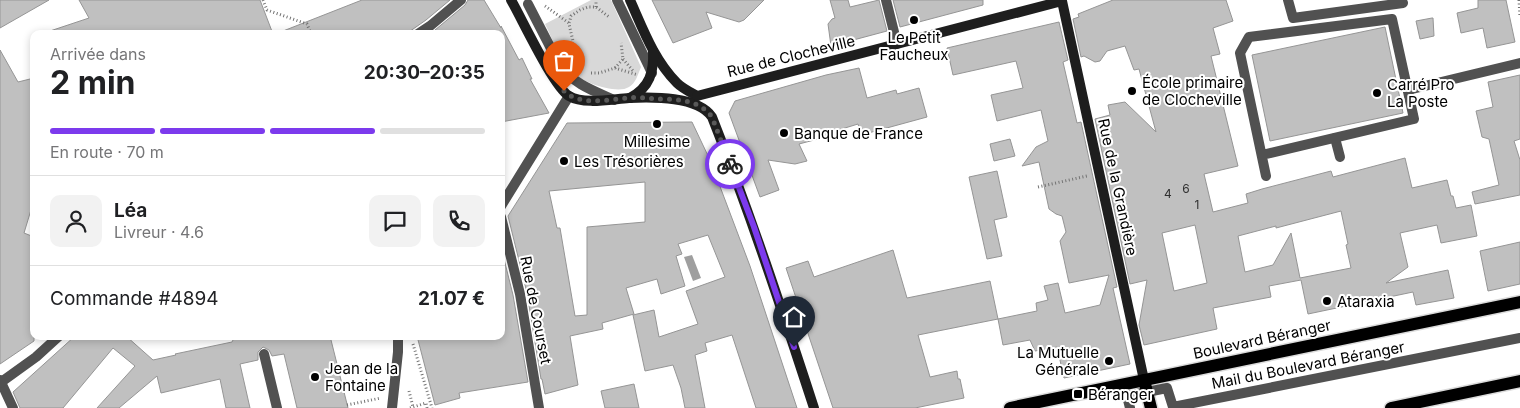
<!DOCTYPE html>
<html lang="fr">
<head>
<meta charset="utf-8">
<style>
	:root { --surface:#fff; --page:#f2f2f2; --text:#202124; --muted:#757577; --line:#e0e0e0; --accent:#7c3aed }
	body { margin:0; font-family:Inter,sans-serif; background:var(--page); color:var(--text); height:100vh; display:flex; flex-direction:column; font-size:19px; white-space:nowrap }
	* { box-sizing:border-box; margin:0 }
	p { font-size:16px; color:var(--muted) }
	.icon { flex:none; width:28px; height:28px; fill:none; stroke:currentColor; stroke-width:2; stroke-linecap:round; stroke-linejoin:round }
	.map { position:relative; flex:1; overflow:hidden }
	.drawer { position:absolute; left:30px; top:30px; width:475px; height:310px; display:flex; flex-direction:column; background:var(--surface); border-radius:10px; box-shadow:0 2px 8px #0003 }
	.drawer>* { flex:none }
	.pin { position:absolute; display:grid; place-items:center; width:42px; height:42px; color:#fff; margin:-51px -21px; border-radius:50% 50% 50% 0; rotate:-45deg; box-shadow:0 0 5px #0007 }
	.pin .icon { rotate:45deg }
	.courier { position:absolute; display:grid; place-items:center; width:50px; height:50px; margin:-25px; border:4px solid #7c3aed; border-radius:50%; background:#fff; color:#222; box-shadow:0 1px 6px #0007 }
	.head em { font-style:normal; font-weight:700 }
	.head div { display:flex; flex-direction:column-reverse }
	.head { display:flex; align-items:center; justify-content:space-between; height:85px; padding:0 20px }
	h1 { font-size:32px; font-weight:700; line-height:38px }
	.bar { display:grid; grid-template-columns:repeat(4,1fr); gap:8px 5px; align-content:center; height:60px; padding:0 20px }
	.bar i { height:6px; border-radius:4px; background:var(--line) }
	.bar .selected { background:var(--accent) }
	.bar p { grid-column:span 4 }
	.line { display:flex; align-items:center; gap:12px; padding:0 20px; border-top:1px solid var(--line) }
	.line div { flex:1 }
	.round { display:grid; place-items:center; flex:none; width:52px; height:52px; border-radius:10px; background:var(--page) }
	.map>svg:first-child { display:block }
	.green { fill:#d8d8d8 }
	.water { fill:#9f9f9f }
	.building { fill:#c0c0c0; stroke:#959595; fill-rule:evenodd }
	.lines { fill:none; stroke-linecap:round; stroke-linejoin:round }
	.primary-casing { stroke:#dbdbdb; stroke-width:15 }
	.path { stroke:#737373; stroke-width:3; stroke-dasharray:1 2.5; stroke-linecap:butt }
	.lane { stroke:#515151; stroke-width:10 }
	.street { stroke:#515151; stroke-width:10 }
	.secondary { stroke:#1e1e1e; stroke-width:10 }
	.primary { stroke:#000; stroke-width:12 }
	.done { stroke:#595959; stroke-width:5; stroke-dasharray:0 9 }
	.route { stroke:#7c3aed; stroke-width:6 }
	.poi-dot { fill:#000; stroke:#fff; stroke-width:2 }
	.labels { text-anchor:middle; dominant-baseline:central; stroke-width:4; stroke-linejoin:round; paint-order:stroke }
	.number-label { font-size:12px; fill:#303030 }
	.poi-label { font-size:15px; fill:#000; stroke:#fff; text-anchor:start }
	.street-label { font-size:15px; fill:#000; stroke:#fff }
</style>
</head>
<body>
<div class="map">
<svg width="1520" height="408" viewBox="0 0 1520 408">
	<rect width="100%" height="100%" fill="#fff"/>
	<!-- green -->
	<path class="green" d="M 591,0 L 611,0 L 641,67 C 638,74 636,83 629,87 C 617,95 581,82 572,72 C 559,59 553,40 545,24 Z"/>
	<!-- water -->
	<polygon class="water" points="692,255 701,278 693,281 684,257"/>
	<!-- building -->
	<g class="building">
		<polygon points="0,0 49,0 0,28"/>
		<polygon points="79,0 260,0 273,34 51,34 50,31 89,18"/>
		<polygon points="362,0 450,0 426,20 406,34 278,34 278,33"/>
		<polygon points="468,0 484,0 501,28 501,26 519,60 522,58 532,79 530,79 549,113 501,122 501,34 437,34 435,30 465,5"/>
		<polygon points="652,0 764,0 744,20 739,22 706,12 712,28 673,43"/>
		<polygon points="830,0 848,0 850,7 879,0 887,31 831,46 828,24 832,19 835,18"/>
		<polygon points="893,0 983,0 983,5 900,27"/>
		<path d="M 1113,0 L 1226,0 L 1233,21 L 1213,28 L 1220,54 L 1211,56 L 1238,166 L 1204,174 L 1213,212 L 1248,203 L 1246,194 L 1262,189 L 1331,171 L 1333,177 L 1405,158 L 1412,188 L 1447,180 L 1451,196 L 1453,196 L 1456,208 L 1471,205 L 1477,236 L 1441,243 L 1437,225 L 1400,233 L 1408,267 L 1386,283 L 1448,270 L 1454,298 L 1416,305 L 1413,292 L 1308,314 L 1301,280 L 1269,286 L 1271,297 L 1213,308 L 1217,329 L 1144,345 L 1139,325 L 1147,280 L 1130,284 L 1095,119 L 1110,115 L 1108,105 L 1125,102 L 1156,132 L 1139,69 L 1134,70 L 1125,46 L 1107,51 L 1100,61 L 1095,62 L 1084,56 L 1081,57 L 1073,19 L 1079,17 L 1078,14 ZM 1341,211 L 1348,244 L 1346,245 L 1351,268 L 1300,278 L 1291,233 L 1273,265 L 1245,272 L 1238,236 L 1276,226 L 1276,228 ZM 1195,225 L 1207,283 L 1174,291 L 1162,233 Z"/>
		<polygon points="1478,0 1506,0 1515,42 1487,48 1483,28 1461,33 1457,13 1478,8"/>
		<polygon points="1432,18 1433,18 1434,36 1420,39 1416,21"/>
		<polygon points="1059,22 1068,60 1063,62 1077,123 1081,122 1117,287 1113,288 1130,364 1064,378 1057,347 1035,351 1030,340 1003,345 998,319 918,335 930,377 957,371 958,379 960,379 964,398 915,408 833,408 786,268 808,261 814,277 893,250 907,298 990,281 998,319 1037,311 1036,303 1048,300 1044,286 1058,283 1065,313 1100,305 1109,275 1069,283 1060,241 1066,232 1062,216 1056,214 1049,209 1039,162 1022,166 1036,147 1048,141 1041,110 997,121 991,95 1023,88 1016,61 953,75 947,48"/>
		<polygon points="1385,27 1403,113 1270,141 1252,55"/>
		<polygon points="0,50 18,82 34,78 34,200 24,233 34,237 34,341 0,364"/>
		<polygon points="859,68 867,98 896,90 897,94 919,88 927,117 861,135 858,124 832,132 833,135 799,144 807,161 795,164 768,160 779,190 760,197 729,113 735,101 826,75"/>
		<polygon points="1520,75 1520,139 1514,141 1520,160 1520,195 1475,204 1472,192 1499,185 1489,139 1482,137 1476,111 1493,107 1488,82"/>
		<path d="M 692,122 L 710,160 L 750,266 L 797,408 L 756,408 L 732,335 L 705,343 L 707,351 L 695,355 L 705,408 L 685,408 L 681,388 L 673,365 L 645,371 L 633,315 L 654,310 L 659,337 L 698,324 L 686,291 L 725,277 L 708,235 L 678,244 L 682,254 L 676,256 L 685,286 L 661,294 L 657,279 L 626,288 L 634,314 L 602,323 L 603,329 L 570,336 L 578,385 L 545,394 L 542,379 L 541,379 L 527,293 L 508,216 L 567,123 ZM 645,182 L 645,222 L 587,227 L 587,315 L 575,316 L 560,228 L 557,228 L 549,191 Z"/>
		<polygon points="1010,139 1015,156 994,161 990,144"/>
		<polygon points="997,171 1007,217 994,220 1002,256 987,259 969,177"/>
		<polygon points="1520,242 1520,284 1488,291 1480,251"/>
		<polygon points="501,247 513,295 528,382 459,393 460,398 435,405 417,336 501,336"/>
		<polygon points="75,336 126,336 153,360 176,355 175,354 232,342 235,336 330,336 348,408 297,408 284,354 272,356 269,350 263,347 258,352 258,360 240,364 250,408 226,408 220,379 161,393 157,376 119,408 97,408 135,366 113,348 63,408 20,408 13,392"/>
		<polygon points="634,384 639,408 605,408 601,391"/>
	</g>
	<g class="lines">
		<!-- primary casing -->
		<g class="primary-casing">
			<g id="primary">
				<polyline points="1144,380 1151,408"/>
				<polyline points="1010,408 1520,302"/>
				<polyline points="1391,408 1520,381"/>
			</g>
		</g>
		<!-- path -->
		<g class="path">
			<polyline points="263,0 267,10 307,24 311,34"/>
			<polyline points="1519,0 1520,17"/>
			<polyline points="545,6 569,23"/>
			<polyline points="596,7 596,0"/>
			<polyline points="623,59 634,72"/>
			<polyline points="575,60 571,50 573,41 569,24 571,16 580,10 588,7 596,7 609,17"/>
			<polyline points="615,68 623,59 621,43"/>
			<polyline points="591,73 599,73 615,68 638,75"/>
			<polyline points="1038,187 1087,176"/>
			<polyline points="413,344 432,408"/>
			<polyline points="409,391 413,407"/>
			<polyline points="347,405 381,398"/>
			<polyline points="410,408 426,403 427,408"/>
		</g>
		<!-- lane -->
		<g class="lane">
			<polyline points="617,0 652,73"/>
			<path d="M 528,4 L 560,66 C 574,84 594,91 614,100"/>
			<polyline points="1408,90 1520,63"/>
			<polyline points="1335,138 1340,157"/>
			<polyline points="1262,155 1414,119 1392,19 1249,37 1240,53 1266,176"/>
			<polyline points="264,354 277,408"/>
			<polyline points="392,408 398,352 398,336"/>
		</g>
		<!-- street -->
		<g class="street">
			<polyline points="886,0 897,44"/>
			<polyline points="1288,0 1293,18 1403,3"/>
			<polyline points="418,34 430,26 461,0"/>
			<polyline points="501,206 569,96"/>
			<polyline points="501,217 520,294 539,408"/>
			<polyline points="0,380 13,408"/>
			<polyline points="0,383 36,357 59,336"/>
			<polyline points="1130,408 1127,396 1167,388 1173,407 1520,338"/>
		</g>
		<!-- secondary -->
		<g class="secondary">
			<path d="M 511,0 C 522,19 553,86 569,96 C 584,105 612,99 629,98 C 653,97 698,96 712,117 C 750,213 782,310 814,408"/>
			<path d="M 630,0 C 643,29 654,60 677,83 C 682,88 690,92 697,96"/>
			<polyline points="697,96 1062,1 1144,380"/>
			<path d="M 630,98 C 650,87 654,72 653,51"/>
		</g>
		<!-- primary -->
		<use href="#primary" class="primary"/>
	</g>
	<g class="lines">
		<!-- done -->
		<path class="done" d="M 564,91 C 580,106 607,100 628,98 C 637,97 646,98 655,99 C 675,99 699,99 712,117 L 730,164"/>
		<!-- route -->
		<polyline class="route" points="730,164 754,227 794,347"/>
	</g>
	<!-- markers -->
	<g class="poi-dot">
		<circle cx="914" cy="20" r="5"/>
		<circle cx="1132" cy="91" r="5"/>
		<circle cx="1377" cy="93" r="5"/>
		<circle cx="657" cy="124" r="5"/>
		<circle cx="784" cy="133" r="5"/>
		<circle cx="564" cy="161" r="5"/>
		<circle cx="1327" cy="301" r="5"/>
		<circle cx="1109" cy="361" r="5"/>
		<circle cx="315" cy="377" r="5"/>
		<rect x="1073" y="389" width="10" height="10" rx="2.5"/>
	</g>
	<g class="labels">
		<!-- number labels -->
		<g class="number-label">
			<text x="1186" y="188">6</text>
			<text x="1168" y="193">4</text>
			<text x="1197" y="204">1</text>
		</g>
		<!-- poi labels -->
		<g class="poi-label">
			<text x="914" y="37" text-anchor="middle">Le Petit<tspan x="914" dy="17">Faucheux</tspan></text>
			<text x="1142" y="82">École primaire<tspan x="1142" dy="17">de Clocheville</tspan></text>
			<text x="1387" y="84">Carré Pro<tspan x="1387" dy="17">La Poste</tspan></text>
			<text x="794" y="133">Banque de France</text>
			<text x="657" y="141" text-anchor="middle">Millesime</text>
			<text x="574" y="161">Les Trésorières</text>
			<text x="1337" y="301">Ataraxia</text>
			<text x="1099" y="352" text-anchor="end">La Mutuelle<tspan x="1099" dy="17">Générale</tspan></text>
			<text x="325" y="368">Jean de la<tspan x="325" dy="17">Fontaine</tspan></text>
			<text x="1088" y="394">Béranger</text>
		</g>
		<!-- street labels -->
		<g class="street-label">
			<text transform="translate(791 56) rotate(-14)">Rue de Clocheville</text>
			<text transform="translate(1118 187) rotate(78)">Rue de la Grandière</text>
			<text transform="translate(536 310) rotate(79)">Rue de Courset</text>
			<text transform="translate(1262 339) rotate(-12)">Boulevard Béranger</text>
			<text transform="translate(1308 365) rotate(-11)">Mail du Boulevard Béranger</text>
		</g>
	</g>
</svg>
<div class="pin" style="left:564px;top:91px;background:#ea580c"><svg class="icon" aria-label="bag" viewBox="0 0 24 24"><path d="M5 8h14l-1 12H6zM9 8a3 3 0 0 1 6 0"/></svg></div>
<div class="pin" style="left:794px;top:347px;background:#1f2937"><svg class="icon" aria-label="home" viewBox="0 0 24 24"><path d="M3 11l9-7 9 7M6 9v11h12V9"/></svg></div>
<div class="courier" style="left:730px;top:164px"><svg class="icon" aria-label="bike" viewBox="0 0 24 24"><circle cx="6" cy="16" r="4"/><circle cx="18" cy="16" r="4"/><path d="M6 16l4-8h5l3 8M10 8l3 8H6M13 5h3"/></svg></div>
<section class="drawer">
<div class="head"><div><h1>2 min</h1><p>Arrivée dans</p></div><em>20:30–20:35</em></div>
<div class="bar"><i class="selected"></i><i class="selected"></i><i class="selected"></i><i></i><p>En route · 70 m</p></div>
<div class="line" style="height:90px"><a class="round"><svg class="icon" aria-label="person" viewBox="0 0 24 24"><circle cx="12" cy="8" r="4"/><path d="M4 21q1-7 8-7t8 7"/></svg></a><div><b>Léa</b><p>Livreur · 4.6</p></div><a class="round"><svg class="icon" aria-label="chat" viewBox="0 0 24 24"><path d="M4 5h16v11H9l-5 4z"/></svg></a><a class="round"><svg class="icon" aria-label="phone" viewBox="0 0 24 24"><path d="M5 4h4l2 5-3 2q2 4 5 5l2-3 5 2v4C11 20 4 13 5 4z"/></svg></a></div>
<div class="line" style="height:65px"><div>Commande #4894</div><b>21.07 €</b></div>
</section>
</div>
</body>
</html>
